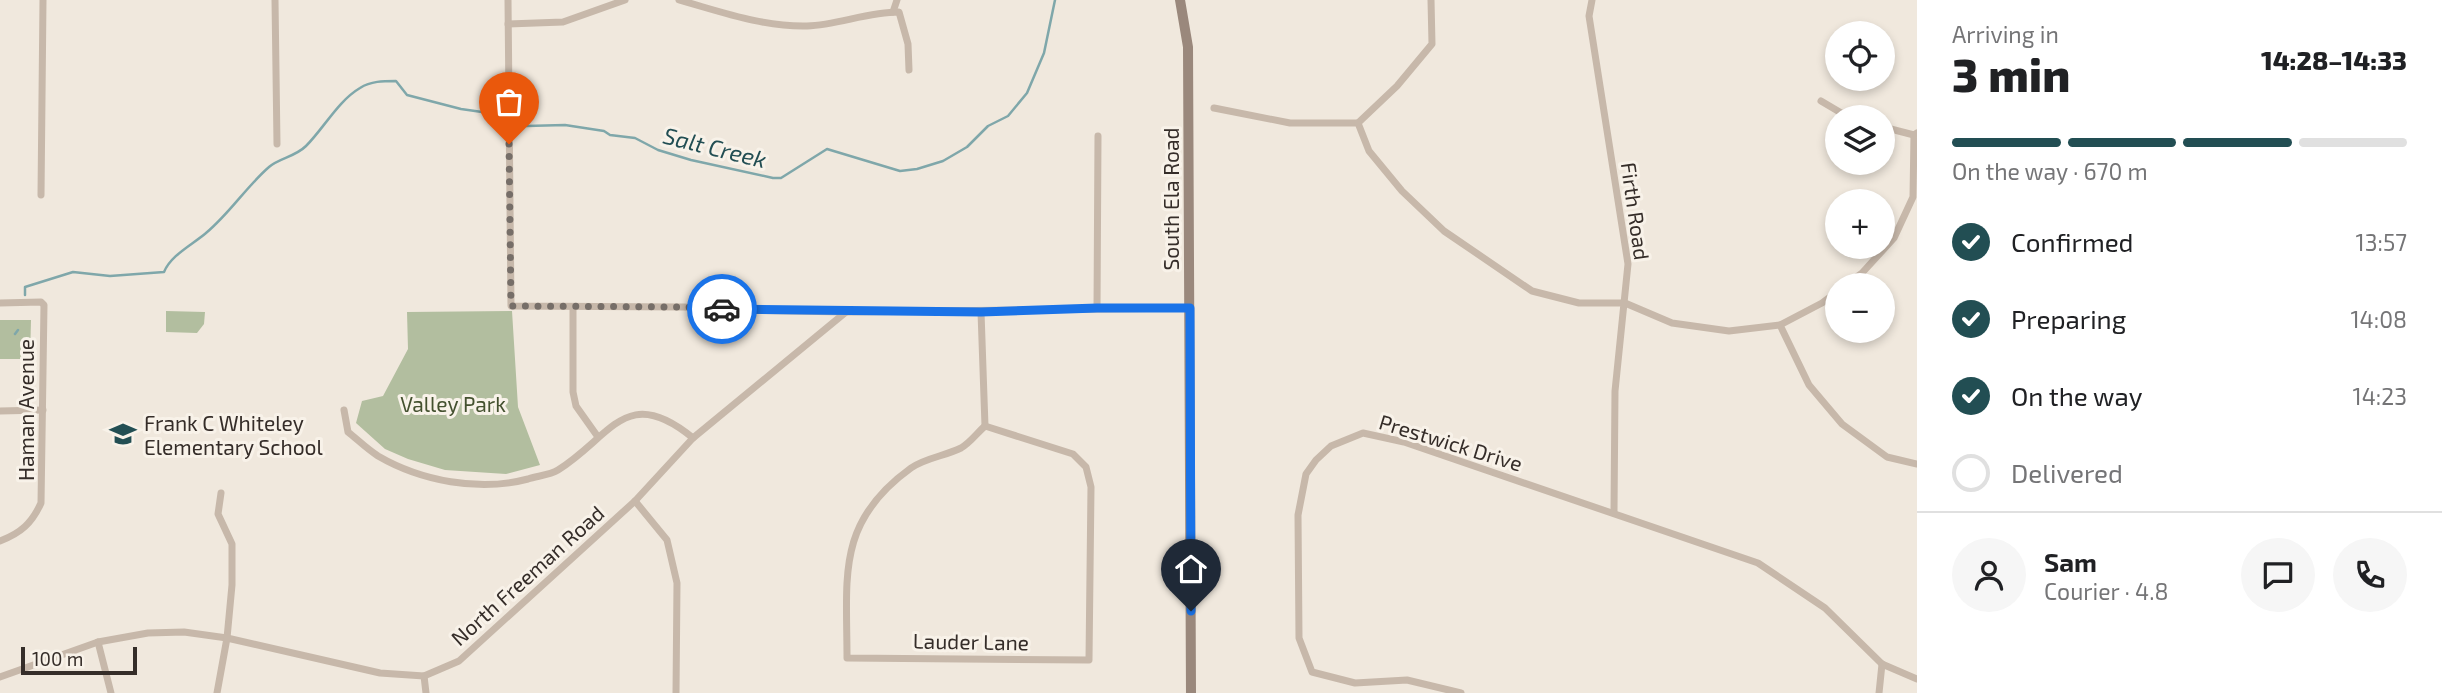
<!DOCTYPE html>
<html lang="en">
<head>
<meta charset="utf-8">
<style>
	:root { --surface:#fff; --page:#f6f6f6; --text:#202124; --muted:#757577; --line:#e0e0e0; --accent:#224e53 }
	body { margin:0; font-family:"Exo 2",sans-serif; background:var(--page); color:var(--text); height:100vh; display:flex; flex-direction:column; font-size:26px; white-space:nowrap }
	* { box-sizing:border-box; margin:0 }
	p { font-size:23px; color:var(--muted) }
	.icon { flex:none; width:38px; height:38px; fill:none; stroke:currentColor; stroke-width:2; stroke-linecap:round; stroke-linejoin:round }
	.map { position:relative; flex:1; overflow:hidden }
	.drawer { display:flex; flex-direction:column; background:var(--surface); width:525px }
	.drawer>* { flex:none }
	.tools { position:absolute; left:1825px; top:21px; display:grid; gap:14px }
	.tools a { display:grid; place-items:center; width:70px; height:70px; border-radius:50%; background:var(--surface); box-shadow:0 4px 10px #0003; font-size:35px }
	.scale { position:absolute; left:21px; bottom:18px; width:116px; box-sizing:border-box; padding-left:7px; border:4px solid #352d29; border-top:0; font-size:19px; line-height:24px; white-space:nowrap; color:#352d29; -webkit-text-stroke:5px #f8f2e9; paint-order:stroke }
	.pin { position:absolute; display:grid; place-items:center; width:60px; height:60px; color:#fff; margin:-72px -30px; border-radius:50% 50% 50% 0; rotate:-45deg; box-shadow:0 0 7px #0007 }
	.pin .icon { rotate:45deg }
	.courier { position:absolute; display:grid; place-items:center; width:70px; height:70px; margin:-35px; border:5px solid #1a73e8; border-radius:50%; background:#fff; color:#222; box-shadow:0 2px 9px #0007 }
	.overview em { font-style:normal; font-weight:800 }
	.overview div { display:flex; flex-direction:column-reverse }
	.overview { display:flex; align-items:center; justify-content:space-between; height:119px; padding:0 35px }
	h1 { font-size:46px; font-weight:800; line-height:52px }
	.bar { display:grid; grid-template-columns:repeat(4,1fr); gap:10px 7px; align-content:center; height:84px; padding:0 35px }
	.bar i { height:9px; border-radius:5px; background:var(--line) }
	.bar .selected { background:var(--accent) }
	.bar p { grid-column:span 4 }
	.line { display:flex; align-items:center; gap:18px; padding:0 35px; border-top:2px solid var(--line) }
	.line div { flex:1 }
	.round { display:grid; place-items:center; flex:none; width:74px; height:74px; border-radius:37px; background:var(--page) }
	ol { padding:0 35px; list-style:none }
	li { display:flex; align-items:center; gap:21px; height:77px }
	li p { margin-inline-start:auto }
	li .icon { padding:7px; border-radius:50%; background:var(--accent); color:#fff; stroke-width:4 }
	li:last-child { color:var(--muted) }
	li i { width:38px; height:38px; border:4px solid var(--line); border-radius:50% }
	main { display:flex; flex:1; min-height:0 }
	.map>svg:first-child { display:block }
	.green { fill:#b2be9f }
	.lines { fill:none; stroke-linecap:round; stroke-linejoin:round }
	.stream { stroke:#7fa7aa; stroke-width:2.5 }
	.street { stroke:#c7b8aa; stroke-width:7 }
	.secondary { stroke:#9a887c; stroke-width:10 }
	.done { stroke:#766e68; stroke-width:7; stroke-dasharray:0 12.6 }
	.route { stroke:#1a73e8; stroke-width:9 }
	.labels { text-anchor:middle; dominant-baseline:central; stroke-width:6; stroke-linejoin:round; paint-order:stroke }
	.street-label { font-size:21px; fill:#352d29; stroke:#f8f2e9 }
	.park-label { font-size:21px; fill:#44512f; stroke:#f8f2e9 }
	.poi-label { font-size:21px; fill:#352d29; stroke:#f8f2e9; text-anchor:start }
	.water-label { font-size:23px; font-style:italic; fill:#224e53; stroke:#f8f2e9 }
</style>
</head>
<body>
<main>
<div class="map">
<svg width="1917" height="693" viewBox="0 0 1917 693">
	<rect width="100%" height="100%" fill="#f0e8dd"/>
	<!-- green -->
	<g class="green">
		<polygon points="166,311 205,312 204,324 197,333 166,332"/>
		<polygon points="512,311 518,407 540,465 506,474 445,470 408,459 385,449 356,423 362,401 383,396 408,349 407,312"/>
		<polygon points="0,320 31,320 30,359 0,359"/>
	</g>
	<g class="lines">
		<!-- stream -->
		<g class="stream">
			<polyline points="517,121 526,126 565,125 604,131 610,135 635,138 658,150 691,160 773,178 781,178 827,149 900,171 917,169 943,161 967,147 988,126 1008,116 1027,93 1044,53 1055,0"/>
			<path d="M 25,295 L 25,287 L 73,272 L 110,276 L 164,272 C 171,255 192,245 206,233 C 230,213 246,187 269,167 C 279,158 295,157 306,146 C 324,128 338,101 360,88 C 371,81 383,81 396,81 L 407,95 L 461,109 L 496,114"/>
			<polyline points="15,334 18,330"/>
		</g>
		<!-- street -->
		<g class="street">
			<polyline points="275,0 277,144"/>
			<polyline points="508,0 511,306 684,307 737,310 846,312 1190,308"/>
			<path d="M 679,0 C 722,12 763,27 807,26 C 838,25 867,12 899,12 L 908,44 L 909,70"/>
			<polyline points="1592,0 1589,16 1628,264 1615,391 1614,513"/>
			<polyline points="893,12 897,0"/>
			<polyline points="508,24 563,22 625,0"/>
			<polyline points="1821,101 1848,117"/>
			<polyline points="1214,108 1290,123 1358,123 1369,151 1402,191 1444,231 1532,291 1579,303 1625,303 1672,323 1729,331 1780,325 1809,385 1842,424 1887,457 1917,464"/>
			<polyline points="1358,123 1397,86 1432,44 1431,0"/>
			<polyline points="1883,127 1914,135"/>
			<polyline points="41,195 43,0"/>
			<polyline points="1845,285 1862,273 1894,238 1913,197 1914,135 1917,133"/>
			<path d="M 0,303 L 41,302 L 44,305 L 41,503 C 32,523 21,533 0,541"/>
			<polyline points="573,308 573,392 576,406 598,437"/>
			<polyline points="1097,308 1098,136"/>
			<polyline points="981,312 985,426"/>
			<polyline points="1780,325 1822,303 1838,291"/>
			<path d="M 344,410 L 348,432 C 358,440 367,449 378,456 C 421,481 479,492 528,479 C 537,476 550,475 558,470 C 612,436 626,383 693,438"/>
			<polyline points="0,411 43,410"/>
			<path d="M 985,426 L 1073,454 L 1086,467 L 1091,487 L 1089,660 L 847,658 C 847,576 836,522 911,468 C 925,458 945,456 961,448 C 970,443 977,433 985,426 Z"/>
			<polyline points="635,501 667,540 677,583 676,693"/>
			<polyline points="98,642 111,693"/>
			<polyline points="424,676 426,693"/>
			<polyline points="0,677 98,642 148,633 184,632 227,638 380,673 424,676 459,661 635,501 693,438 846,312"/>
			<polyline points="217,693 227,638 232,585 232,544 218,514 221,493"/>
			<polyline points="1461,693 1407,680 1355,683 1312,672 1299,638 1298,515 1306,474 1316,460 1331,446 1363,433 1404,442 1758,563 1825,608 1882,664 1917,679"/>
			<polyline points="1879,693 1882,664"/>
		</g>
		<!-- secondary -->
		<polyline class="secondary" points="1180,0 1188,47 1191,693"/>
	</g>
	<g class="lines">
		<!-- done -->
		<polyline class="done" points="509,144 511,306 684,307 722,309"/>
		<!-- route -->
		<polyline class="route" points="722,309 981,312 1097,308 1190,308 1191,611"/>
	</g>
	<!-- icons -->
	<defs>
		<g id="school-bare" transform="scale(2.1)"><path d="M0-5L7-2L0 1L-7-2ZM-4 1L0 2.5L4 1V4Q0 6-4 4Z" fill="#224e53" stroke="#f8f2e9" stroke-width="2.5" paint-order="stroke"/></g>
	</defs>
	<g fill-rule="evenodd">
		<use href="#school-bare" x="123" y="434"/>
	</g>
	<g class="labels">
		<!-- street labels -->
		<g class="street-label">
			<text transform="translate(1170 199) rotate(-90)">South Ela Road</text>
			<text transform="translate(1636 211) rotate(82)">Firth Road</text>
			<text transform="translate(25 410) rotate(-90)">Haman Avenue</text>
			<text transform="translate(1451 442) rotate(17)">Prestwick Drive</text>
			<text transform="translate(527 575) rotate(-42)">North Freeman Road</text>
			<text transform="translate(971 641) rotate(1)">Lauder Lane</text>
		</g>
		<!-- park labels -->
		<g class="park-label">
			<text x="453" y="403">Valley Park</text>
		</g>
		<!-- poi labels -->
		<g class="poi-label">
			<text x="144" y="422">Frank C Whiteley<tspan x="144" dy="24">Elementary School</tspan></text>
		</g>
		<!-- water labels -->
		<g class="water-label">
			<text transform="translate(715 147) rotate(14)">Salt Creek</text>
		</g>
	</g>
</svg>
<div class="tools">
<a><svg class="icon" aria-label="locate" viewBox="0 0 24 24"><circle cx="12" cy="12" r="6"/><path d="M12 2v4M12 18v4M2 12h4M18 12h4"/></svg></a>
<a><svg class="icon" aria-label="layers" viewBox="0 0 24 24"><path d="M12 4l9 5-9 5-9-5zM3 14l9 5 9-5"/></svg></a>
<a>+</a>
<a>−</a>
</div>
<div class="scale">100 m</div>
<div class="pin" style="left:509px;top:144px;background:#ea580c"><svg class="icon" aria-label="bag" viewBox="0 0 24 24"><path d="M5 8h14l-1 12H6zM9 8a3 3 0 0 1 6 0"/></svg></div>
<div class="pin" style="left:1191px;top:611px;background:#1f2937"><svg class="icon" aria-label="home" viewBox="0 0 24 24"><path d="M3 11l9-7 9 7M6 9v11h12V9"/></svg></div>
<div class="courier" style="left:722px;top:309px"><svg class="icon" aria-label="car" viewBox="0 0 24 24"><path d="M5 17H2v-5l4-1 3-4h7l3 4 3 1v5h-3M9 17h6M6 11h13"/><circle cx="7" cy="17" r="2"/><circle cx="17" cy="17" r="2"/></svg></div>
</div>
<section class="drawer">
<div class="overview"><div><h1>3 min</h1><p>Arriving in</p></div><em>14:28–14:33</em></div>
<div class="bar"><i class="selected"></i><i class="selected"></i><i class="selected"></i><i></i><p>On the way · 670 m</p></div>
<ol>
<li><svg class="icon" aria-label="check" viewBox="0 0 24 24"><path d="M5 12l5 5 9-10"/></svg>Confirmed<p>13:57</p></li>
<li><svg class="icon" aria-label="check" viewBox="0 0 24 24"><path d="M5 12l5 5 9-10"/></svg>Preparing<p>14:08</p></li>
<li><svg class="icon" aria-label="check" viewBox="0 0 24 24"><path d="M5 12l5 5 9-10"/></svg>On the way<p>14:23</p></li>
<li><i></i>Delivered</li>
</ol>
<div class="line" style="height:126px"><a class="round"><svg class="icon" aria-label="person" viewBox="0 0 24 24"><circle cx="12" cy="8" r="4"/><path d="M4 21q1-7 8-7t8 7"/></svg></a><div><b>Sam</b><p>Courier · 4.8</p></div><a class="round"><svg class="icon" aria-label="chat" viewBox="0 0 24 24"><path d="M4 5h16v11H9l-5 4z"/></svg></a><a class="round"><svg class="icon" aria-label="phone" viewBox="0 0 24 24"><path d="M5 4h4l2 5-3 2q2 4 5 5l2-3 5 2v4C11 20 4 13 5 4z"/></svg></a></div>
</section>
</main>
</body>
</html>
